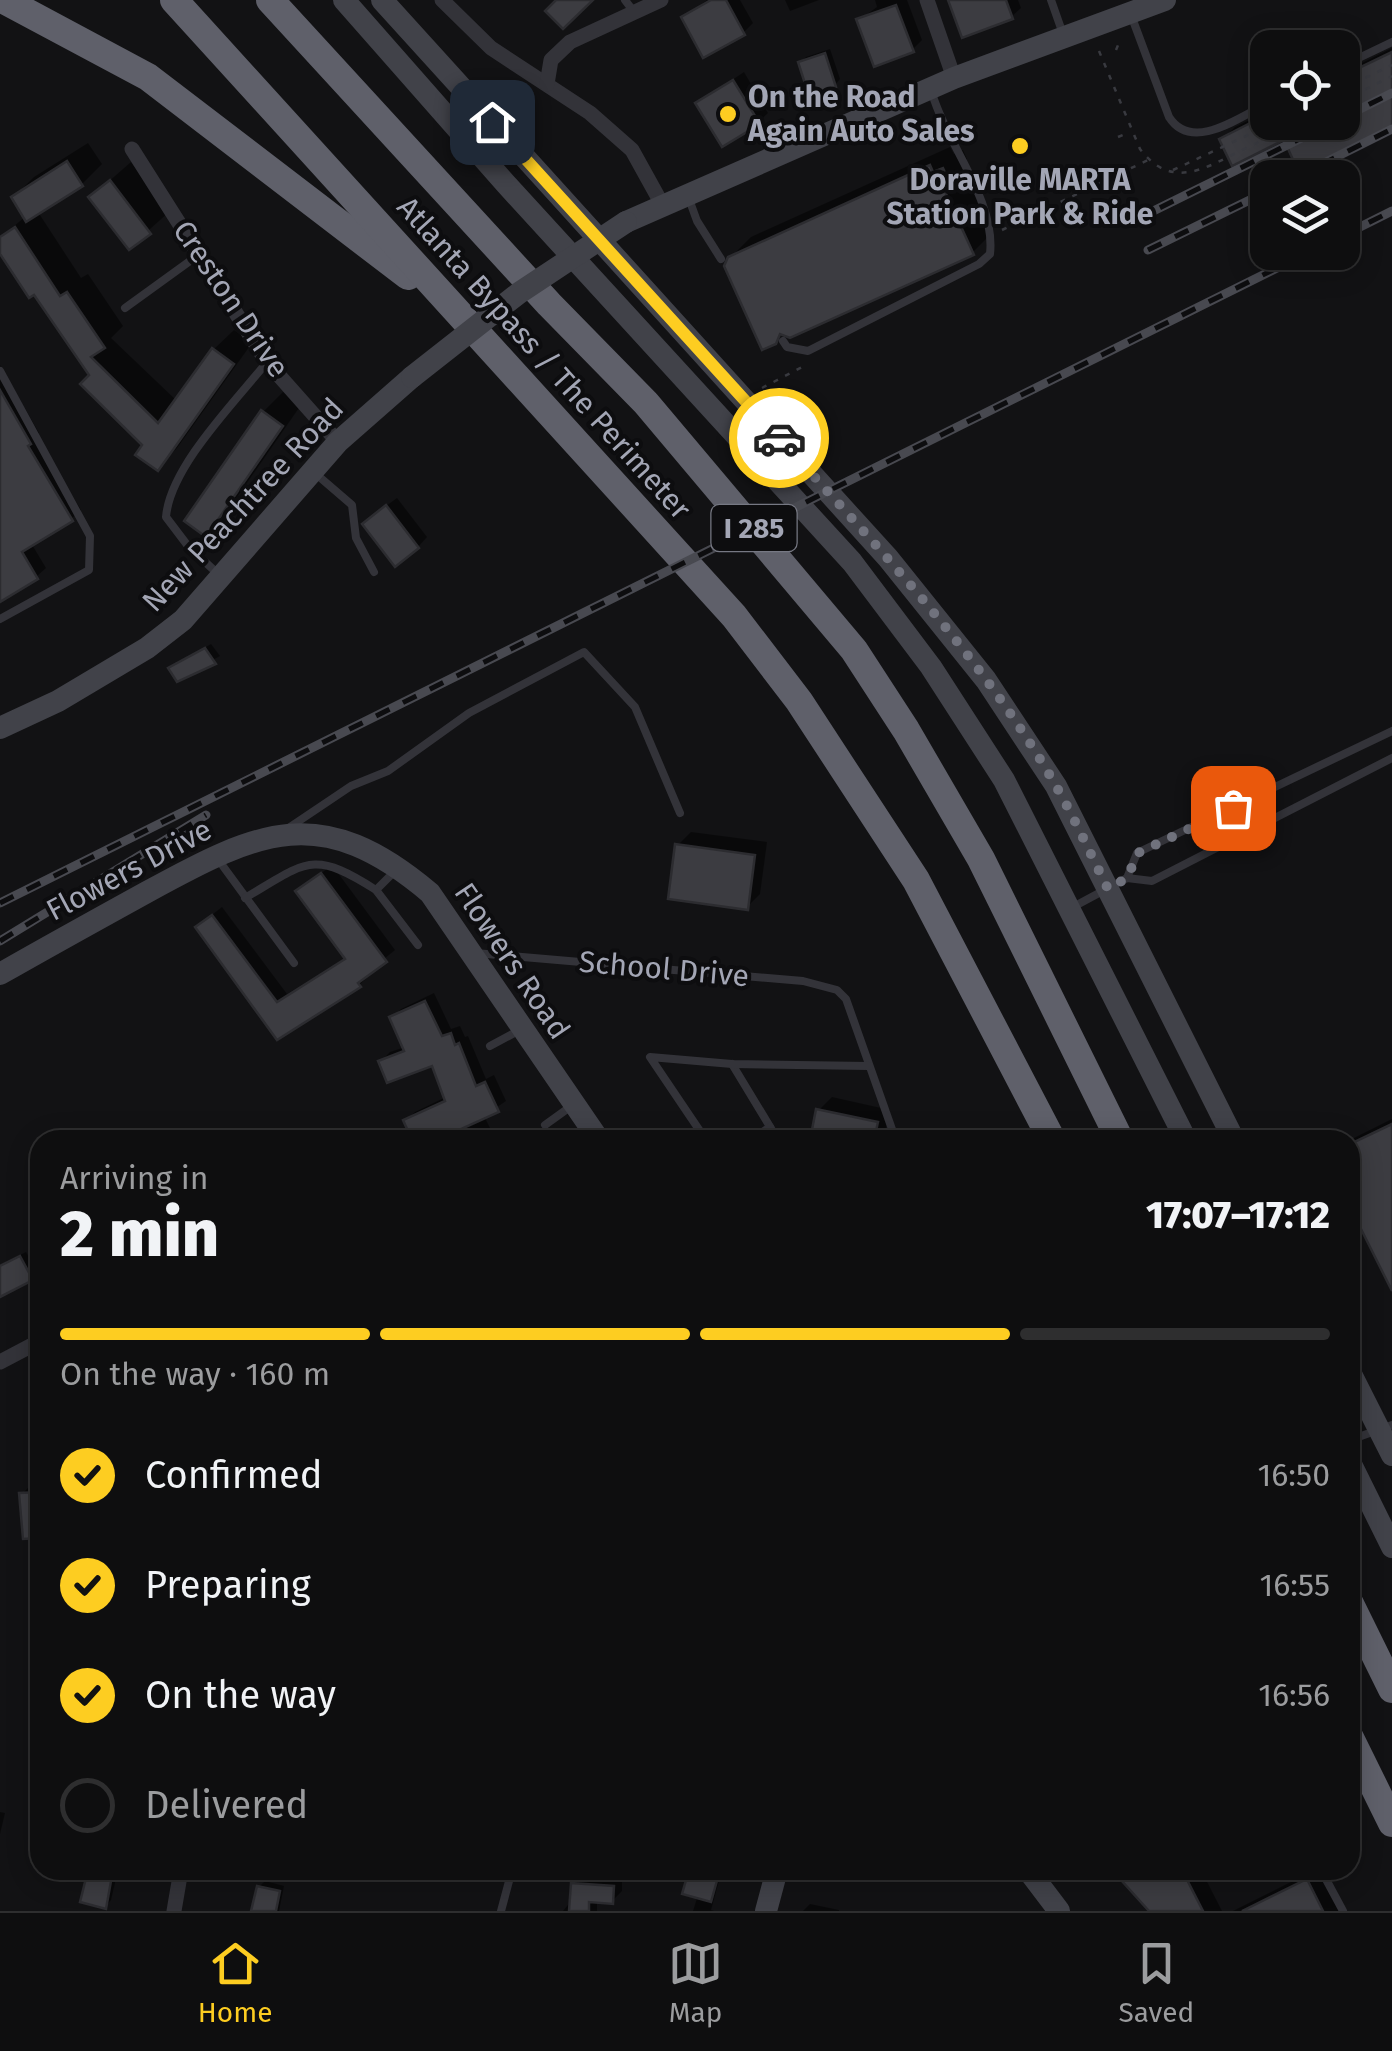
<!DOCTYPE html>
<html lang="en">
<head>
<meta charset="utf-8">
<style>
	:root { --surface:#0e0e0f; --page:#1c1c1d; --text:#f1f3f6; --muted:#9b9c9e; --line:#2e2e2f; --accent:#fdcd21 }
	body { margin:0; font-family:"Fira Sans",sans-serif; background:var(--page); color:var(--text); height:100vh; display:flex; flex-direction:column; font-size:38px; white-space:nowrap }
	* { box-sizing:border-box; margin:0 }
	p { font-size:32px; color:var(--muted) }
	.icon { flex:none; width:55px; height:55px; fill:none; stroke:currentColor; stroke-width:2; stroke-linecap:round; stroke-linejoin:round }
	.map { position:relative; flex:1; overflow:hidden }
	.panel { position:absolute; left:30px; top:1130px; width:1330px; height:750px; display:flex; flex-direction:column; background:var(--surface); border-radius:30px; box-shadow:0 5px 25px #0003,0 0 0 2px var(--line) }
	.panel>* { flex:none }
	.fabs { position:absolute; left:1250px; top:30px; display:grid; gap:20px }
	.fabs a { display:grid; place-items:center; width:110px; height:110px; border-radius:20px; background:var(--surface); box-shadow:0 5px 25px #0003,0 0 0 2px var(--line); font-size:50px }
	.pin { position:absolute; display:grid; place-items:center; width:85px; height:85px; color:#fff; margin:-42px; border-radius:20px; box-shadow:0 5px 15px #0006 }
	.courier { position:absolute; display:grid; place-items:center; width:100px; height:100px; margin:-50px; border:8px solid #fdcd21; border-radius:50%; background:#fff; color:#222; box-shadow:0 2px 12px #0007 }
	.headline em { font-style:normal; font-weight:800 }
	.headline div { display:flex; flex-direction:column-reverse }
	.headline { display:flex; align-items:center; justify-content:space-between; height:170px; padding:0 30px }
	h1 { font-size:65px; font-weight:800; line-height:75px }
	.bar { display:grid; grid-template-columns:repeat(4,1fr); gap:15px 10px; align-content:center; height:120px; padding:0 30px }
	.bar i { height:12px; border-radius:8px; background:var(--line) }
	.bar .active { background:var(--accent) }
	.bar p { grid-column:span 4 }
	ol { padding:0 30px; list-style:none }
	li { display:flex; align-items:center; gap:30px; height:110px }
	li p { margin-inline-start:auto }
	li .icon { padding:10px; border-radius:50%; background:var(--accent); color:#111; stroke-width:4 }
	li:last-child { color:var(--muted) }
	li i { width:55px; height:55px; border:5px solid var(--line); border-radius:50% }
	.tab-bar { display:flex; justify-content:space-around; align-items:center; height:140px; border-top:2px solid var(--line); background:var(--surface); font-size:28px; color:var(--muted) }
	.tab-bar a { display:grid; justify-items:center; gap:5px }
	.tab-bar .active { color:var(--accent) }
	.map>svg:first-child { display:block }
	.shadow { fill:#0007 }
	.building { fill:#3c3c41; stroke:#2c2c30; stroke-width:2.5 }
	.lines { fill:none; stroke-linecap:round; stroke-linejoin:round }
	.path { stroke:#393a40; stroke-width:2.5; stroke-dasharray:5 8; stroke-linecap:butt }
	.lane { stroke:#333339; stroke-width:8 }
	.street { stroke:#333339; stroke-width:15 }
	.secondary { stroke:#414249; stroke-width:22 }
	.highway { stroke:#5f606a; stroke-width:28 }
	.rail-casing { stroke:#484950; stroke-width:9 }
	.rail { stroke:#0d0d0f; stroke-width:5; stroke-dasharray:15; stroke-linecap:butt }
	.secondary-bridge { stroke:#414249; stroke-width:22 }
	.done { stroke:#70727d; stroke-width:10; stroke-dasharray:0 18 }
	.route { stroke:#fdcd21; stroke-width:12 }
	.poi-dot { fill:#fdcd21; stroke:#0d0d0f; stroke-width:4 }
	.labels { text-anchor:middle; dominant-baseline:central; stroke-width:8; stroke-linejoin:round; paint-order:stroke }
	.shield { fill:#0d0d0f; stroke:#767883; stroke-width:2.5 }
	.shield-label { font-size:28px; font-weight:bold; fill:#a3a6b5 }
	.poi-label { font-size:30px; font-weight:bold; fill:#a3a6b5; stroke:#0d0d0f; text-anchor:start }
	.street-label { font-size:30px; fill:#a3a6b5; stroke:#0d0d0f }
</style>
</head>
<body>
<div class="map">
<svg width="1392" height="1911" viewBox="0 0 1392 1911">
	<rect width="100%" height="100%" fill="#121214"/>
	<!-- shadow -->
	<g class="shadow">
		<polygon points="707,0 740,0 753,23 743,33 684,17"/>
		<polygon points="785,0 819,0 790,11"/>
		<polygon points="875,0 907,0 922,40 912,50 859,20 877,7"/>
		<polygon points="950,0 1018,0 1021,8 1011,17"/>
		<polygon points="1392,48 1392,124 1222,140 1235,127 1268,111 1268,122 1342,122 1342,73"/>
		<polygon points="830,49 840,79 835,85 800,63 806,57"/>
		<polygon points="744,72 768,113 758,122 698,103"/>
		<polygon points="88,143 102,164 82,184 38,212 81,278 88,274 123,326 111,338 177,401 214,349 234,330 252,343 177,448 157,468 146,444 92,376 35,292 0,249 0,238 26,216 14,197 34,177"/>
		<polygon points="950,147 954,154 963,150 967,159 961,165 992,233 972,253 783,333 775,342 730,258 751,237"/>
		<polygon points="131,162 169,212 130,247 91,197"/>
		<polygon points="0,365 39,433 36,436 81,510 71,519 31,543 46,568 36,577 0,599"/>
		<polygon points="283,392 301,405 226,513 206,533 263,412"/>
		<polygon points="397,498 427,537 418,547 375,514"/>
		<polygon points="211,644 220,656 178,679 171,668"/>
		<polygon points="691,832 767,842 760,894 747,907 678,845"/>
		<polygon points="332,865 395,950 367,973 369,976 359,985 278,1037 208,918 222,907 287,994 347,957 298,891"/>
		<polygon points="434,993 451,1029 460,1026 465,1037 468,1036 486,1079 494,1075 506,1101 484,1116 496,1140 461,1140 459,1136 451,1140 415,1140 406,1121 415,1112 446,1097 433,1063 381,1061 390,1052 405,1047 392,1018 401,1009"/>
		<polygon points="832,1097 890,1110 883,1140 812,1140 818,1111"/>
		<polygon points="1392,1119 1392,1286 1350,1201 1350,1140"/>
		<polygon points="26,1252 37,1272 0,1294 0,1265"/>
		<polygon points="32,1484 40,1484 40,1535 22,1494"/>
		<polygon points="0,1812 5,1813 0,1834"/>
		<polygon points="91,1870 118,1870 111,1900 106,1906"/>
		<polygon points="692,1870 722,1870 711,1910 714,1911 693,1911 698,1895"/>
		<polygon points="1115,1870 1201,1870 1222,1911 1152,1911"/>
		<polygon points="1315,1870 1321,1870 1342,1911 1233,1911"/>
		<polygon points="583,1875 622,1877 622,1891 612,1901 597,1900 597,1911 563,1911 572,1900 573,1884"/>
		<polygon points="265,1881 284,1886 279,1911 253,1911 259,1887"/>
		<polygon points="810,1904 839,1910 839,1911 803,1911"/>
	</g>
	<!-- building -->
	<g class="building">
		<polygon points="556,0 593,0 563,29 545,11"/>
		<polygon points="711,0 726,0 745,35 703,58 681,17"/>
		<polygon points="948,0 1006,0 1013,19 962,38"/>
		<polygon points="896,5 914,52 874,67 856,19"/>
		<polygon points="1392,52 1392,127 1299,173 1284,140 1232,166 1219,139 1268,114 1268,122 1342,122 1342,76"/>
		<polygon points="825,53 836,87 809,96 798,62"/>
		<polygon points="733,80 760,124 722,147 695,103"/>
		<polygon points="67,161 83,186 26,222 11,197"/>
		<polygon points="930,165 933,172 943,168 949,181 942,185 974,255 790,338 780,334 776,344 762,350 724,266 728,257"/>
		<polygon points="110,180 151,234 129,250 88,197"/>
		<polygon points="15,227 60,296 67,292 105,348 91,357 158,423 212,348 234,364 158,471 135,455 142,445 80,384 89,375 34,295 29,298 0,254 0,237"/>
		<polygon points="0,390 31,444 28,446 73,521 22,552 38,579 0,602"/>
		<polygon points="261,410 283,426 206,537 184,521"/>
		<polygon points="386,505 419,548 395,567 362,524"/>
		<polygon points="205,648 216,664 177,682 168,668"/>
		<polygon points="675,844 755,855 748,910 668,899"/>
		<polygon points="321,873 387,962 358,983 361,987 277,1040 195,927 212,915 277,1002 345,959 295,891"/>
		<polygon points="425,1001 442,1036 451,1033 455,1045 459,1043 476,1086 485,1082 499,1112 437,1140 412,1140 403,1120 445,1101 432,1066 387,1083 378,1061 404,1051 389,1017"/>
		<polygon points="816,1109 878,1122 874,1140 810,1140"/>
		<polygon points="1392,1124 1392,1291 1350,1207 1350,1144"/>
		<polygon points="20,1256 33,1280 0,1297 0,1266"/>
		<polygon points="40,1492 40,1538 23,1539 19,1493"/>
		<polygon points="88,1870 113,1870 106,1909 80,1902"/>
		<polygon points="689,1870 720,1870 711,1902 682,1894"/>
		<polygon points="1112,1870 1182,1870 1203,1911 1149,1911"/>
		<polygon points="1307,1879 1323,1911 1242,1911"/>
		<polygon points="571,1883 614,1886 613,1904 589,1902 589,1911 569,1911"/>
		<polygon points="257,1886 280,1891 276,1911 251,1911"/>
	</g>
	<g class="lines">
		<!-- path -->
		<g class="path">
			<polyline points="1116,50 1121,38"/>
			<path d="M 1099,51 L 1140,149 C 1171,190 1204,169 1240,151 C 1260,142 1279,132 1299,122"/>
			<polyline points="1342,89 1392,65"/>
			<polyline points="1342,101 1392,76"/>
			<polyline points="1118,137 1130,132"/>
			<polyline points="1173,170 1276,122"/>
			<polyline points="1002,230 1148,160"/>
			<polyline points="762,388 808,364"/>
		</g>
		<!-- lane -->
		<g class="lane">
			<polyline points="625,0 634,12"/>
			<polyline points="1051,0 1063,34"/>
			<path d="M 1131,15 L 1169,117 C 1192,153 1240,117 1268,103"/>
			<polyline points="1342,66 1392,42"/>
			<polyline points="689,199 697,221 721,259"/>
			<polyline points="125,308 201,253"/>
			<path d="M 783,341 L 787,347 L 808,351 L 979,264 L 990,254 C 996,200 947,145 932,93"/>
			<polyline points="0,371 90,536 89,570 0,619"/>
			<polyline points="316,474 352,505 356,538 374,572"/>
			<path d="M 217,573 L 188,546 L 166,517 C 170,467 235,402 267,362"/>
			<polyline points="290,827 351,786 388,771 469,713 584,652 635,707 680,813"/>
			<polyline points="217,858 294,963"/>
			<polyline points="396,870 376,890 418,945"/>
			<polyline points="1127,878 1137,853 1392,731"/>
			<path d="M 245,898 C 306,862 312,849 376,890"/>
			<polyline points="1073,907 1127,878 1152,881 1392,758"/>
			<polyline points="475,953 803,981 837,990 846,999 893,1132 893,1140"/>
			<polyline points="490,1046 518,1031"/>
			<polyline points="732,1064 778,1140"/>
			<polyline points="545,1125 570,1107"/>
			<polyline points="706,1140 650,1057 732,1064 869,1066"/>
			<polyline points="750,1140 770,1127"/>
			<polyline points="1350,1440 1392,1425"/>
			<polyline points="1321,1870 1343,1911"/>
			<polyline points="501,1911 512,1870"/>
		</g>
		<!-- street -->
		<g class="street">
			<polyline points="442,0 491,48 590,113 632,150 663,206"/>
			<polyline points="927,0 954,78"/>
			<polyline points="547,84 551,60 570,42 661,0"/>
			<polyline points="132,149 267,362 338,442"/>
			<polyline points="0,1362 40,1341"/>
			<polyline points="174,1911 181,1870"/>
		</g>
		<!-- secondary -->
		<g class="secondary">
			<polyline points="344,0 506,184 852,562 931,667 1004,780 1186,1140"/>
			<polyline points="382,0 888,558 986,680 1056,786 1234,1140"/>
			<polyline points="626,222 954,78 1165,0"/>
			<polyline points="0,728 58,701 147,648 183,620 338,442 412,377"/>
			<path d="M 0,974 C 49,946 98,919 147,892 C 260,830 321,801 430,893 L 599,1140"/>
			<polyline points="1350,1372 1392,1455"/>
			<polyline points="1350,1462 1392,1547"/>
			<polyline points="1028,1870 1059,1911"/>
			<polyline points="766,1911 777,1870"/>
		</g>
		<!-- highway -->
		<g class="highway">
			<polyline points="4,0 148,77 408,276"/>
			<polyline points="174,0 734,616 799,701 916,880 1052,1140"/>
			<polyline points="270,0 549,304 646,403 854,650 906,730 981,859 1120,1140"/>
			<polyline points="1350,1604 1392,1689"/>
			<polyline points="1350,1738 1392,1823"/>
		</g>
		<!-- rail casing -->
		<g class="rail-casing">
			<g id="rail">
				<polyline points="1342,118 1392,93"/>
				<polyline points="1294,178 1392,129"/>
				<polyline points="1133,221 1334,122"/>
				<polyline points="1342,236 1392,211"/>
				<polyline points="1148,250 1268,191"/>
				<polyline points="0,903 1309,252"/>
				<polyline points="0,941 206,815"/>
			</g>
		</g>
		<!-- rail -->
		<use href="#rail" class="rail"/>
		<!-- secondary-bridge -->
		<polyline class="secondary-bridge" points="412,377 519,293 626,222"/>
	</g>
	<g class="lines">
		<!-- done -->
		<path class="done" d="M 779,438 C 878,547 983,658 1056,786 C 1075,819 1091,855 1108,889 L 1127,878 L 1138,853 L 1233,808"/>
		<!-- route -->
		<polyline class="route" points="492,122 779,438"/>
	</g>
	<!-- markers -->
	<g class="poi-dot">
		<circle cx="728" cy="114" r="10"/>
		<circle cx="1020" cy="146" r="10"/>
	</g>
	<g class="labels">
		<!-- shield labels -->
		<rect class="shield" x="711.5" y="505" width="85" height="46" rx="8"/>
		<g class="shield-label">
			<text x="754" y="528">I 285</text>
		</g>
		<!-- poi labels -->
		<g class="poi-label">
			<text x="748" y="97">On the Road<tspan x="748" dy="34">Again Auto Sales</tspan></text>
			<text x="1020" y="180" text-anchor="middle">Doraville MARTA<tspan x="1020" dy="34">Station Park &amp; Ride</tspan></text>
		</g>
		<!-- street labels -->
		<g class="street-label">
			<text transform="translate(231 299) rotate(56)">Creston Drive</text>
			<text transform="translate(544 358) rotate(48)">Atlanta Bypass / The Perimeter</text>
			<text transform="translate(243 505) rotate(-47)">New Peachtree Road</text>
			<text transform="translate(129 870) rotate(-28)">Flowers Drive</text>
			<text transform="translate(512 961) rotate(56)">Flowers Road</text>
			<text transform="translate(664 969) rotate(5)">School Drive</text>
		</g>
	</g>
</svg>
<div class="fabs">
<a><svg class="icon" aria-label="locate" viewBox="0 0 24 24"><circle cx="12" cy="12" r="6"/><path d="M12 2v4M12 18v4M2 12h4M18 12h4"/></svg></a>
<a><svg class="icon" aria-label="layers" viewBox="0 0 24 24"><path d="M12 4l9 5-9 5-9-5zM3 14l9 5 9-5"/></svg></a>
</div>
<div class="pin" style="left:1233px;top:808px;background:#ea580c"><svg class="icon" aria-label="bag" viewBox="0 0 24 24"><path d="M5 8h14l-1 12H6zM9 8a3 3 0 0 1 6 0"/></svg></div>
<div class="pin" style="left:492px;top:122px;background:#1f2937"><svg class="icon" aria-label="home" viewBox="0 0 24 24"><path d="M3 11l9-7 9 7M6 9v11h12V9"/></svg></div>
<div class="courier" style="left:779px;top:438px"><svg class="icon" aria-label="car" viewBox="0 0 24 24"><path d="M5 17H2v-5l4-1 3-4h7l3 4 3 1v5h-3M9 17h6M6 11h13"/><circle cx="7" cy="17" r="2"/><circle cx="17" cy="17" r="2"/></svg></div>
<section class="panel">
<div class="headline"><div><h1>2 min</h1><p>Arriving in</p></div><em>17:07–17:12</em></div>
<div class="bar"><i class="active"></i><i class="active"></i><i class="active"></i><i></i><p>On the way · 160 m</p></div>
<ol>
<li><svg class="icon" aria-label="check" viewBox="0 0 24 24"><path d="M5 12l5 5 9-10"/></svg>Confirmed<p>16:50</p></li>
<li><svg class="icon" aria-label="check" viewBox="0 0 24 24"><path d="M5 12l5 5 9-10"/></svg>Preparing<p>16:55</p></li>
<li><svg class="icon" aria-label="check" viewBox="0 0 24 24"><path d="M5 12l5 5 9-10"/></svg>On the way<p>16:56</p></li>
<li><i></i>Delivered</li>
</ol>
</section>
</div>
<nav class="tab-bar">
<a class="active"><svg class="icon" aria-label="home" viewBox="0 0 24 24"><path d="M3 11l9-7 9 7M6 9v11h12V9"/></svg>Home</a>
<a><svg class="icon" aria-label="map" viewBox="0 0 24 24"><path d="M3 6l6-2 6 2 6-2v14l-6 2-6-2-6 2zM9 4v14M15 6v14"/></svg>Map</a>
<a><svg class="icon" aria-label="saved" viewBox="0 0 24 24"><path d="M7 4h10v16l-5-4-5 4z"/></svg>Saved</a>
</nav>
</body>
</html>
